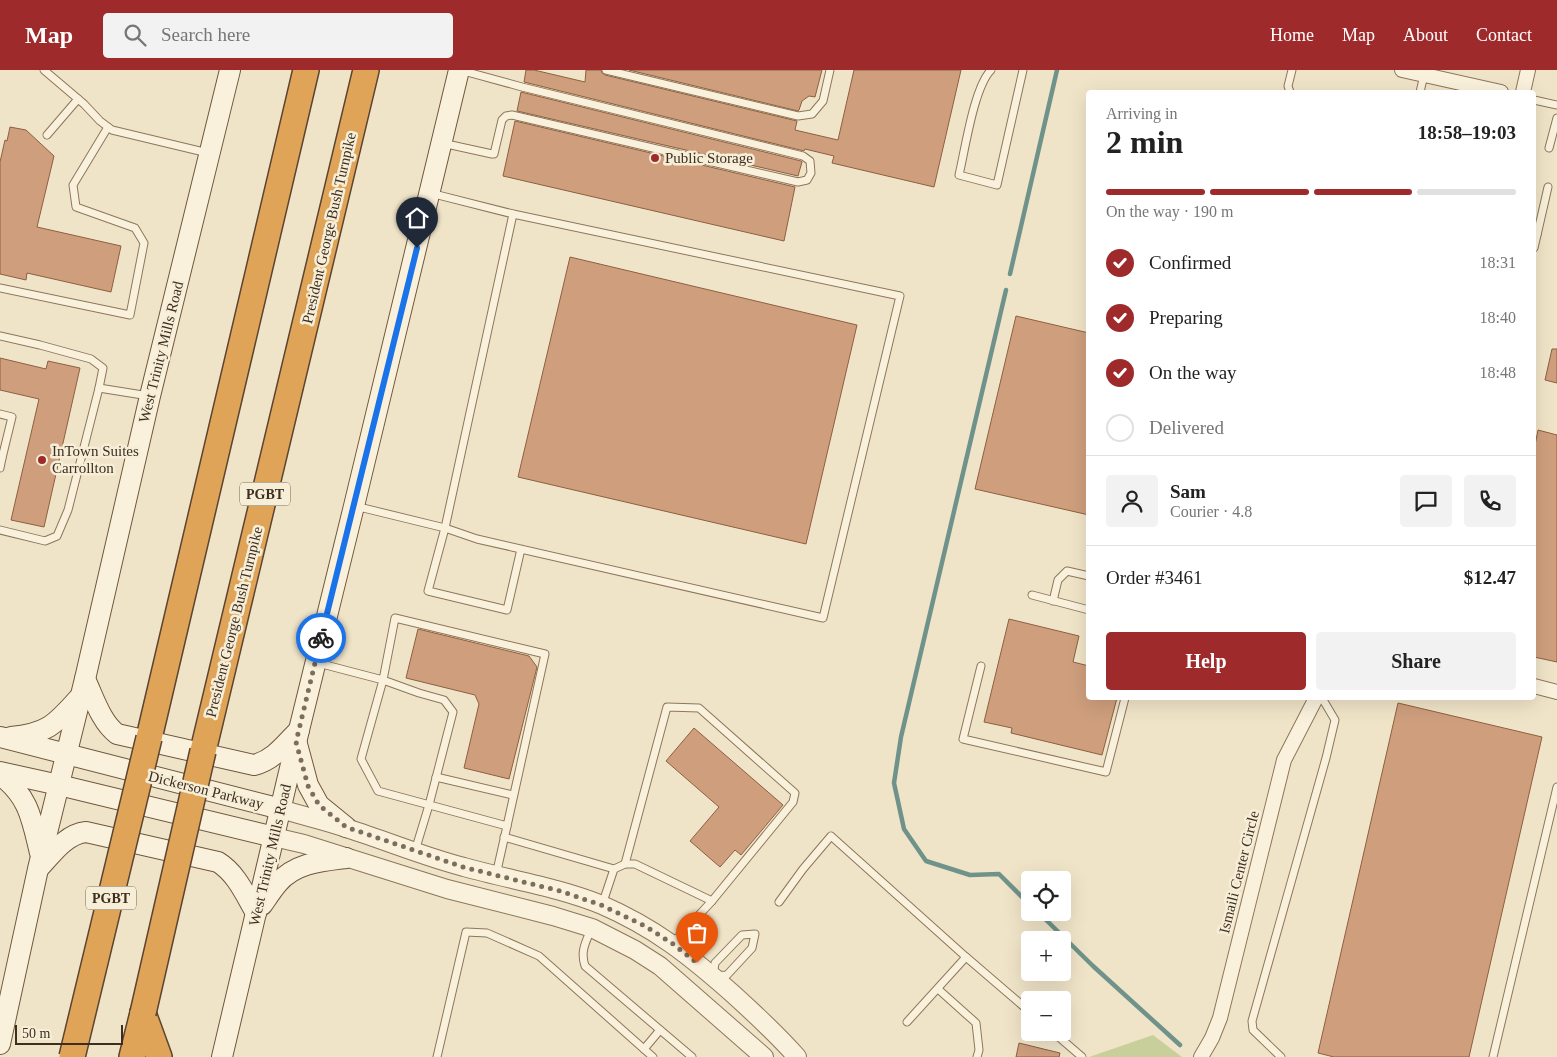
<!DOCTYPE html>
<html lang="en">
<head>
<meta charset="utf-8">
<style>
	:root { --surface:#fff; --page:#f2f2f2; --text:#222; --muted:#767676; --line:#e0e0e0; --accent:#9e2a2b }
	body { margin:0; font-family:Georgia,serif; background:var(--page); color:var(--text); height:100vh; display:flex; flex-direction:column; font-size:19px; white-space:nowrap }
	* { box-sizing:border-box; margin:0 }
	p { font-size:16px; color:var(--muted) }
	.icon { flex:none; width:28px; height:28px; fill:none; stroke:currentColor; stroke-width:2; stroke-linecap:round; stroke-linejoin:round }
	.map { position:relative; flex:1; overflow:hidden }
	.details { position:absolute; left:1086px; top:20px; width:450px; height:610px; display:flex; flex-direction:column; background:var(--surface); border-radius:5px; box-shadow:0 5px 20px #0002 }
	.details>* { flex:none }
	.tools { position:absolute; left:1021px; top:801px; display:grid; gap:10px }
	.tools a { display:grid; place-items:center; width:50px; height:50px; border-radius:5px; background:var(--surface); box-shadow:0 5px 20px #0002; font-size:25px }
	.scale { position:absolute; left:15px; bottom:12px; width:108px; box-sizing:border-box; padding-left:5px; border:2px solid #3d2e20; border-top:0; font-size:14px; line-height:18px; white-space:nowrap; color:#3d2e20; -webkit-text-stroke:4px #f7eed8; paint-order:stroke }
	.pin { position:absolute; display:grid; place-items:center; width:42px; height:42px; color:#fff; margin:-51px -21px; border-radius:50% 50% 50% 0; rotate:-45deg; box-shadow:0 0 5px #0007 }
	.pin .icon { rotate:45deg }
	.courier { position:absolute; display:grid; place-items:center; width:50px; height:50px; margin:-25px; border:4px solid #1a73e8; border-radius:50%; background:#fff; color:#222; box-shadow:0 1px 6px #0007 }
	.overview em { font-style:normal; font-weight:800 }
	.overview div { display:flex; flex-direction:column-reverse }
	.overview { display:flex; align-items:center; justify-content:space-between; height:85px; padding:0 20px }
	h1 { font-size:32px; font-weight:800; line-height:38px }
	.bar { display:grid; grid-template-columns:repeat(4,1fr); gap:8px 5px; align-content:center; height:60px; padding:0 20px }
	.bar i { height:6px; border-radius:4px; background:var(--line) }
	.bar .current { background:var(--accent) }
	.bar p { grid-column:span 4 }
	.line { display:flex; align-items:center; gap:12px; padding:0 20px; border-top:1px solid var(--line) }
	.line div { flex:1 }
	.round { display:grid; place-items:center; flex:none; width:52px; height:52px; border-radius:5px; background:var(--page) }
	ol { padding:0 20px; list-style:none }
	li { display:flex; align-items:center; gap:15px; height:55px }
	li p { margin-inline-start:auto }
	li .icon { padding:5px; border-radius:50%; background:var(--accent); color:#fff; stroke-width:4 }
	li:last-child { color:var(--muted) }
	li i { width:28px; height:28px; border:2px solid var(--line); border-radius:50% }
	.button { display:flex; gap:10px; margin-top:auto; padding:10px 20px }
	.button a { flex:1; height:58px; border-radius:5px; background:var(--accent); color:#fff; font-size:20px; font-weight:800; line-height:58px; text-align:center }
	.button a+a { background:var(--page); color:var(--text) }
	header { display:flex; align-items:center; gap:30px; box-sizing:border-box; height:70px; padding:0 25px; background:var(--accent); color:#fff }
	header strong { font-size:24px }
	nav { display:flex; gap:28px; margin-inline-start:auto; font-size:18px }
	.search { width:350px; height:45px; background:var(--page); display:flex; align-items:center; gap:12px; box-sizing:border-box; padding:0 18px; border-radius:5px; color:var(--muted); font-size:19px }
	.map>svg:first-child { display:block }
	.green { fill:#c9cf9b }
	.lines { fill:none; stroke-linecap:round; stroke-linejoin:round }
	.stream { stroke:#6f938a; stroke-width:4.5 }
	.building { fill:#cf9f7d; stroke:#8d5f41 }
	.service-casing { stroke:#8d765c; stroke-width:9 }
	.minor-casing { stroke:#8d765c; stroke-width:16 }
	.tertiary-casing { stroke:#8d765c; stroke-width:20 }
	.secondary-casing { stroke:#6f573f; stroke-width:22 }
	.motorway-casing { stroke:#5b4430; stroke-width:28 }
	.service { stroke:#faf1dc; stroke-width:7 }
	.minor { stroke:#faf1dc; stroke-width:14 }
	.tertiary { stroke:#faf1dc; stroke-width:18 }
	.secondary { stroke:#faf1dc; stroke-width:20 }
	.motorway { stroke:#e0a458; stroke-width:25 }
	.motorway-bridge-casing { stroke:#5b4430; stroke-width:28; stroke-linecap:butt }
	.motorway-bridge { stroke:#e0a458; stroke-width:25 }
	.done { stroke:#7c6e5b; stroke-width:5; stroke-dasharray:0 9 }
	.route { stroke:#1a73e8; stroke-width:6 }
	.poi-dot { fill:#9e2a2b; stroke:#f7eed8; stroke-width:2 }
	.labels { text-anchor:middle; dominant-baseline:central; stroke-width:5; stroke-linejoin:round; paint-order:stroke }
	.shield { fill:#f7eed8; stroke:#756857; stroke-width:1 }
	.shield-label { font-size:14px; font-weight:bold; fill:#3d2e20 }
	.poi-label { font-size:15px; fill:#3d2e20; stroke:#f7eed8; text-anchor:start }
	.street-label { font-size:15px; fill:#3d2e20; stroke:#f7eed8 }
</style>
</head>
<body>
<header>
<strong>Map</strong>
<div class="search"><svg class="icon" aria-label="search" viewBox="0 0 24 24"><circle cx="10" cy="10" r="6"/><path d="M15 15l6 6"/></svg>Search here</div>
<nav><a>Home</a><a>Map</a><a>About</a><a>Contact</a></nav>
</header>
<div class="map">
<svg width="1557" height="987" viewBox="0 0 1557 987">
	<rect width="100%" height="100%" fill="#f0e4c8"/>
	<!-- green -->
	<polygon class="green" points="1153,965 1182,987 1089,987"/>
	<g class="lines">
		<!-- stream -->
		<g class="stream">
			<polyline points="1010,204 1057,0"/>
			<polyline points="1006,220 901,667 894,713 904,759 926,791 970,805 999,804 1030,835"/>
			<polyline points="1038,842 1093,896 1180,975"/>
		</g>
	</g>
	<!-- building -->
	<g class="building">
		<polygon points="526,0 534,0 585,12 586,0 601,0 602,3 605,5 797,51 795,60 838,70 854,0 961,0 934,117 832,93 834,86 805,79 804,81 524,12"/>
		<polygon points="629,0 822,0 815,27 809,26 802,31 799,40 798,41"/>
		<polygon points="521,22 801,91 802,92 798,106 517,41"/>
		<polygon points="515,51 795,117 784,171 503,106"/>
		<polygon points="10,57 26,60 54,86 37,157 121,176 111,222 27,203 26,210 0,204 0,92 5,70 7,71"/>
		<polygon points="570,187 857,255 806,474 518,407"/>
		<polygon points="1016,246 1089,263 1089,445 975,419"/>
		<polygon points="1552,279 1557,279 1557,313 1545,310"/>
		<polygon points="0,288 46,299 48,291 80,298 44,457 11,450 39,329 0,320"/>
		<polygon points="1538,360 1557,365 1557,592 1534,587 1534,380"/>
		<polygon points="1009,549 1079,566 1073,592 1089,596 1089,628 1117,628 1102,685 1011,663 1012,658 984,652"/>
		<polygon points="418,559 529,586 537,597 509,709 464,698 479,634 475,625 406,608"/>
		<polygon points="1398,633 1542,667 1469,987 1334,987 1318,983"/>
		<polygon points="694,658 783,735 741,785 735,780 720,797 690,771 719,737 666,691"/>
		<polygon points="1019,973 1060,983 1059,987 1016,987"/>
	</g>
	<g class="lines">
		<!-- service casing -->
		<g class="service-casing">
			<g id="service">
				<polyline points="44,0 84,34 100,51 112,60 208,83"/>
				<polyline points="606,0 798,46 812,44 823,31 830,0"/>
				<path d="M 991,0 C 974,17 965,80 959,105 L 997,115 L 1023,0"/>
				<polyline points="1290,22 1288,16 1292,0"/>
				<polyline points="1420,22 1424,5"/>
				<polyline points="1534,30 1557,35"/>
				<polyline points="47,65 78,29"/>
				<polyline points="442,73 492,84 494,84 502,50 506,46 512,45 798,112 807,110 811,103 810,91 803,86 522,17 460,0"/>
				<polyline points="1549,78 1557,48"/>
				<polyline points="513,144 900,226 823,548 477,469 445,458 428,521 507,540 521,479"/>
				<polyline points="1534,164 1537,165 1534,178"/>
				<polyline points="1537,165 1548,117"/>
				<polyline points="0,218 130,245 144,173 135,158 76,137 73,115 108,57"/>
				<polyline points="0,266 40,275 91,289 103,298 99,318"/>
				<polyline points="0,344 12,347 2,388"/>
				<polyline points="0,388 2,388 0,398"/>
				<polyline points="355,436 445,458 513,144 430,123"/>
				<polyline points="0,460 45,471 57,466 68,440 99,318 149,326"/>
				<polyline points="1032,525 1089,540"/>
				<polyline points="1053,531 1058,510 1067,501 1089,506"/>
				<polyline points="318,593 383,610 361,689 378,721 507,756 545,584 395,548 383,610 419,623 444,630 453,642 429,735 415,781"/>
				<polyline points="981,596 963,669 1106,702 1125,628"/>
				<polyline points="436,707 513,725"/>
				<polyline points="504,767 614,799"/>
				<polyline points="625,794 667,637 699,638 795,723 793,732 712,831 673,873"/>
				<polyline points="496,805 507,756"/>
				<polyline points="779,832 803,799 831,766 966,887 907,952"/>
				<polyline points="602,835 614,799 625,794 635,794 712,831"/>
				<path d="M 591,859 C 586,872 580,881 585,896 L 692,987"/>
				<polygon points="755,864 752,878 727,905 713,906 715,893 742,865"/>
				<polyline points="966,887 1030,942"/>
				<polyline points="938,919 976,953 979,980 977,987"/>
				<polyline points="1053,962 1082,987"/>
				<polyline points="644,979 660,960"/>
				<polyline points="437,987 466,862 487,863 539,886 653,987"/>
				<polyline points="1281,987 1253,960 1252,951 1326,688 1335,650 1322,628"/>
				<polyline points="1493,987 1557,717"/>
			</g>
		</g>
		<!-- minor casing -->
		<g class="minor-casing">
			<g id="minor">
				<polyline points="1402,0 1501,22"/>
				<polyline points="1523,22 1528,0"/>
				<polyline points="1534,616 1557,622"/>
				<polyline points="1201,987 1212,968 1220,948 1284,690 1316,628"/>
			</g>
		</g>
		<!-- tertiary casing -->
		<g class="tertiary-casing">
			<g id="tertiary">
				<path d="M 281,739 C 303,746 327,751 349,759 C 387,771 425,787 464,797 C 510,810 558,817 602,835 C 655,858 690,886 733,924 C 755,944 777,964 797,987"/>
				<polyline points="274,767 304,774 447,819 553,846 592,858 635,880 660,896 764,987"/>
			</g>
		</g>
		<!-- secondary casing -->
		<g class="secondary-casing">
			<g id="secondary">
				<path d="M 85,609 C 94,628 101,652 117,664 L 254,695 C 274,690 285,674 299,660"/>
				<polyline points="0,667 281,739"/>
				<path d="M 11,667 C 46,664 55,655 78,629"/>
				<polyline points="297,674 308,715 319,735 346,757"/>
				<polyline points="0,702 59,715 274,767"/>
				<path d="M 0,705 C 29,726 32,750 40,783"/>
				<path d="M 39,798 C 52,784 66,764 86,762 L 218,792 C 236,803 245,824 256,843"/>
				<path d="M 262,835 C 267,828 272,820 278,813 C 295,793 322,791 346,788"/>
				<polyline points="0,974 38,799 85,609 150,326 230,0"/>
				<polyline points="222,987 299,660 354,436 459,0"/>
			</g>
		</g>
		<!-- motorway casing -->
		<g class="motorway-casing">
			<g id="motorway">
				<polyline points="149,668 306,0"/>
				<polyline points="203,681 366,0"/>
				<polyline points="143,943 159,987"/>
				<polyline points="132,987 143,943"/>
			</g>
		</g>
		<!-- service -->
		<use href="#service" class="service"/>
		<!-- minor -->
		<use href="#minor" class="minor"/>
		<!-- tertiary -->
		<use href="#tertiary" class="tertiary"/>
		<!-- secondary -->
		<use href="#secondary" class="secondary"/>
		<!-- motorway -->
		<use href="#motorway" class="motorway"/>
		<!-- motorway-bridge casing -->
		<g class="motorway-bridge-casing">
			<g id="motorway-bridge">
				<polyline points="143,943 203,681"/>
				<polyline points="72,987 149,668"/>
			</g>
		</g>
		<!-- motorway-bridge -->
		<use href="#motorway-bridge" class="motorway-bridge"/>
	</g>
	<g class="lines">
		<!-- done -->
		<polyline class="done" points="321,568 296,672 308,716 319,735 346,757 463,797 560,821 601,835 645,856 673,874 697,893"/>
		<!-- route -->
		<polyline class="route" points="321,568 417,178"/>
	</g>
	<!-- markers -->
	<g class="poi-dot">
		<circle cx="655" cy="88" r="5"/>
		<circle cx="42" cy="390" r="5"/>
	</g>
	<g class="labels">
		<!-- shield labels -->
		<g class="shield">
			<rect x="240" y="412.5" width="50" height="23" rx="4"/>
			<rect x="86" y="816.5" width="50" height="23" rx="4"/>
		</g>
		<g class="shield-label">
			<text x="265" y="424">PGBT</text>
			<text x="111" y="828">PGBT</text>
		</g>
		<!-- poi labels -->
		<g class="poi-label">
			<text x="665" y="88">Public Storage</text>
			<text x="52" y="381">InTown Suites<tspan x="52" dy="17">Carrollton</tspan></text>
		</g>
		<!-- street labels -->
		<g class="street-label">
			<text transform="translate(329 158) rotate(-77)">President George Bush Turnpike</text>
			<text transform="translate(161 282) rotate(-76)">West Trinity Mills Road</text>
			<text transform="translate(234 552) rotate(-76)">President George Bush Turnpike</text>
			<text transform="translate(206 720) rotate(14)">Dickerson Parkway</text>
			<text transform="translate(270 785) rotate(-77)">West Trinity Mills Road</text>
			<text transform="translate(1239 802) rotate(-76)">Ismaili Center Circle</text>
		</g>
	</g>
</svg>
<div class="tools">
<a><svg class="icon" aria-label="locate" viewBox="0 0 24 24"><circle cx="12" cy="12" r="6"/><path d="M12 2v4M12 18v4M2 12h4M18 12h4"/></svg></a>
<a>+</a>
<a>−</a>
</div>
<div class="scale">50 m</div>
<div class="pin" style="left:697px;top:893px;background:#ea580c"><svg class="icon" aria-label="bag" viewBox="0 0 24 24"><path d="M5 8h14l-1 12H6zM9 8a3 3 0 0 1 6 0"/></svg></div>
<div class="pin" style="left:417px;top:178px;background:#1f2937"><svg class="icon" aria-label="home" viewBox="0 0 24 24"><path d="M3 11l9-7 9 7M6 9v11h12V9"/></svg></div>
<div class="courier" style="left:321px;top:568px"><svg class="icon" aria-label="bike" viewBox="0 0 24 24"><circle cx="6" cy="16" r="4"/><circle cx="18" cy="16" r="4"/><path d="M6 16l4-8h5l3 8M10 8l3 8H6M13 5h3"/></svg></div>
<section class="details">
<div class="overview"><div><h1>2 min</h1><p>Arriving in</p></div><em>18:58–19:03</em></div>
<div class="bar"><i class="current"></i><i class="current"></i><i class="current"></i><i></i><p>On the way · 190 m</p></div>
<ol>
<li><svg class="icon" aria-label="check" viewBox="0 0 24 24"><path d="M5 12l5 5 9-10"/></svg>Confirmed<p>18:31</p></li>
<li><svg class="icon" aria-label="check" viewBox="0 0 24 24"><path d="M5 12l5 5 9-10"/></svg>Preparing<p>18:40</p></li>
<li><svg class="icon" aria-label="check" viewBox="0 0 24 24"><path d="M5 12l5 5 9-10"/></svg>On the way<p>18:48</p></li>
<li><i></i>Delivered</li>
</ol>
<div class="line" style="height:90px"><a class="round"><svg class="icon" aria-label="person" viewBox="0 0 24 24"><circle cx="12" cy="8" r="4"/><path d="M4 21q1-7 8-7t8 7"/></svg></a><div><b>Sam</b><p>Courier · 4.8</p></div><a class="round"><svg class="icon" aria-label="chat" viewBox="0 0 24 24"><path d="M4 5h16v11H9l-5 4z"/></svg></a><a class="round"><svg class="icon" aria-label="phone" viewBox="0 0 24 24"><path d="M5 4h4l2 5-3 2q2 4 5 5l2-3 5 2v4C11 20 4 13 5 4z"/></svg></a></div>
<div class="line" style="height:65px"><div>Order #3461</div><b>$12.47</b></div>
<div class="button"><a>Help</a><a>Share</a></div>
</section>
</div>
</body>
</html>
